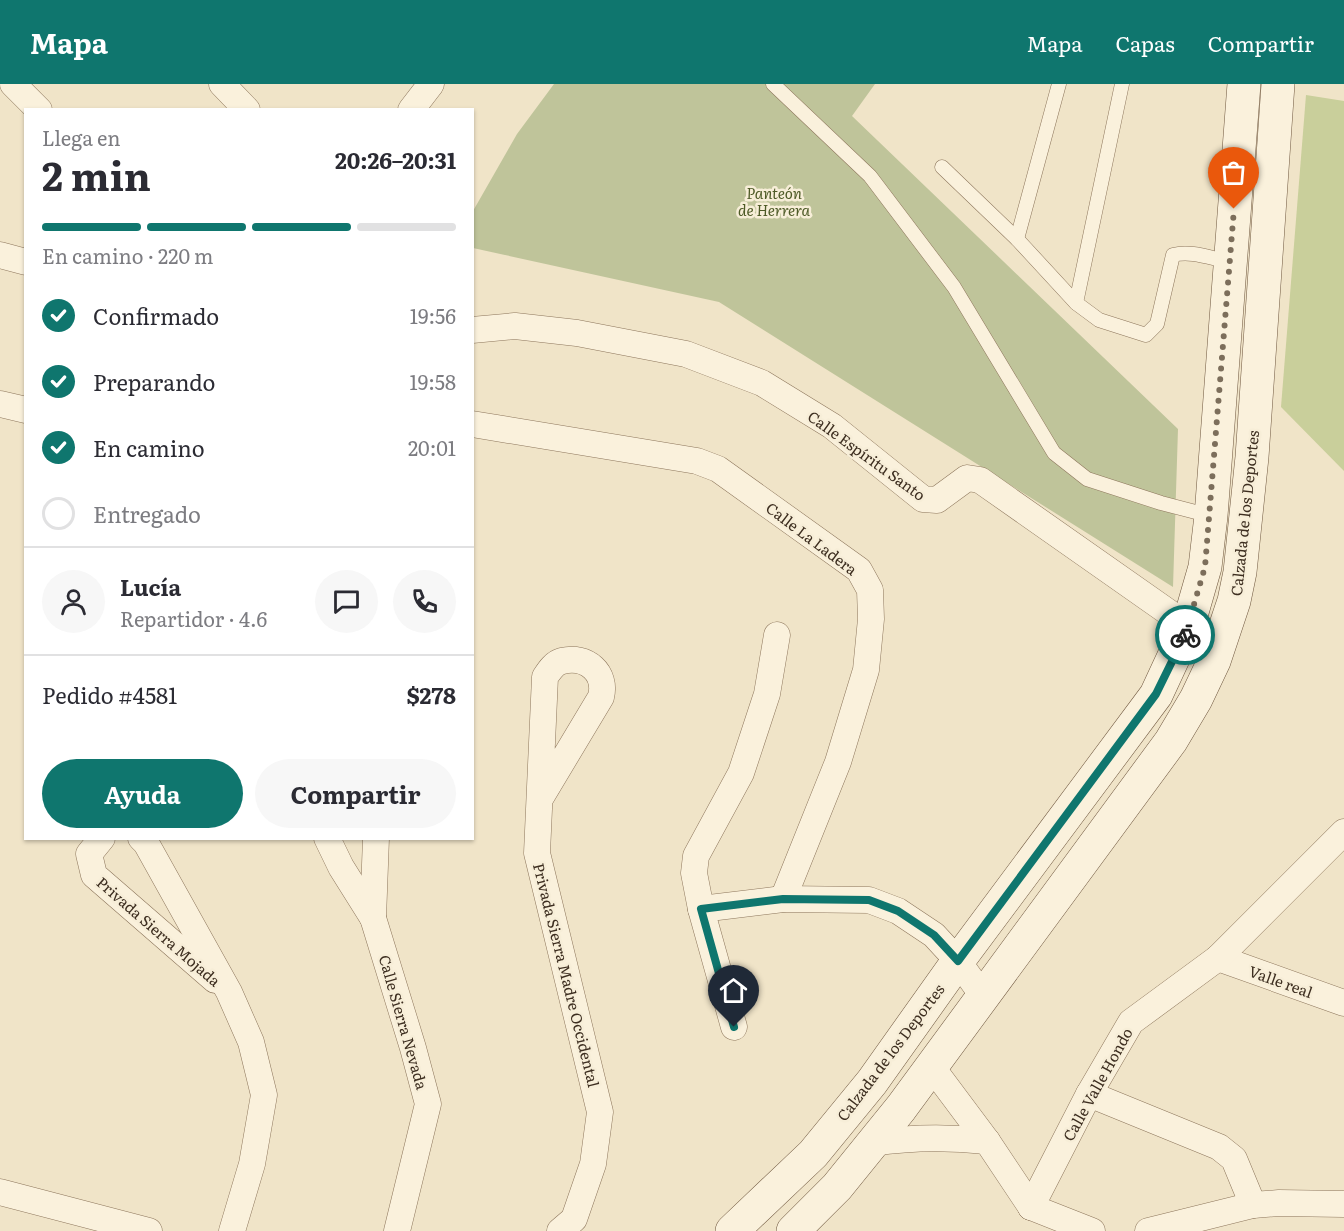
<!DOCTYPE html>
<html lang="es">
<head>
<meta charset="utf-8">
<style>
	:root { --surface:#fff; --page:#f7f7f7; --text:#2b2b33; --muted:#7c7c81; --line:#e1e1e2; --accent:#0f766e }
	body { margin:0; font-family:Literata,serif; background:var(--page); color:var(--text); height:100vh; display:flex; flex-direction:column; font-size:22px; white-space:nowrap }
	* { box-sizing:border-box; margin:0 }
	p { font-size:20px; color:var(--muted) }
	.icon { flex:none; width:33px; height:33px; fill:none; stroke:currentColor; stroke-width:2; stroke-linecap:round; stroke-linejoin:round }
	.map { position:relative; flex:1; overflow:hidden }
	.panel { position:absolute; left:24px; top:24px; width:450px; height:732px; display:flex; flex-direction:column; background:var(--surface); border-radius:0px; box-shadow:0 2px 4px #0004 }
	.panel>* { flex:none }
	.pin { position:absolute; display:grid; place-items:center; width:51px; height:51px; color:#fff; margin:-62px -26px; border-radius:50% 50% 50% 0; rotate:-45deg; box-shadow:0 0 6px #0007 }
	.pin .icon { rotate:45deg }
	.courier { position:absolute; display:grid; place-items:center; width:60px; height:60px; margin:-30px; border:4px solid #0f766e; border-radius:50%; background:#fff; color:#222; box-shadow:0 2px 8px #0007 }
	.head em { font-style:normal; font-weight:700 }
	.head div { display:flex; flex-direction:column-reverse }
	.head { display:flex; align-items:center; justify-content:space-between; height:102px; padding:0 18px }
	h1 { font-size:39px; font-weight:700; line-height:45px }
	.bar { display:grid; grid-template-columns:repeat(4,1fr); gap:9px 6px; align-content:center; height:72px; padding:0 18px }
	.bar i { height:8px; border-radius:4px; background:var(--line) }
	.bar .active { background:var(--accent) }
	.bar p { grid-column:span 4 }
	.line { display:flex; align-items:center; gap:15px; padding:0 18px; border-top:2px solid var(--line) }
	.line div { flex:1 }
	.round { display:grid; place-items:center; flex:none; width:63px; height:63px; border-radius:32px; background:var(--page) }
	ol { padding:0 18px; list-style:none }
	li { display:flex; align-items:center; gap:18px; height:66px }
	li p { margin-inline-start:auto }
	li .icon { padding:6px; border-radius:50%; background:var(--accent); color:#fff; stroke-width:4 }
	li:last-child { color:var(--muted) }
	li i { width:33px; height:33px; border:3px solid var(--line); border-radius:50% }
	.cta { display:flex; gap:12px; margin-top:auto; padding:12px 18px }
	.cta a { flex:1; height:69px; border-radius:36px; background:var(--accent); color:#fff; font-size:24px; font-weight:700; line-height:69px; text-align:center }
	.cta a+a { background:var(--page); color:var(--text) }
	header { display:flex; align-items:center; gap:36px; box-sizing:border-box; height:84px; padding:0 30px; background:var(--accent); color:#fff }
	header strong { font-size:28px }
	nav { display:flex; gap:33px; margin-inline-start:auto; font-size:21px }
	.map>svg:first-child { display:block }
	.green { fill:#c9cf9b }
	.cemetery { fill:#bfc49a }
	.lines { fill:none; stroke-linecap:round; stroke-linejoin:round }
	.lane-casing { stroke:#8d765c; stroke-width:15 }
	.street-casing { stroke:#8d765c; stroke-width:27 }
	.secondary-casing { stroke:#6f573f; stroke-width:34 }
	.lane { stroke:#faf1dc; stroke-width:14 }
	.street { stroke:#faf1dc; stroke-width:26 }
	.secondary { stroke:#faf1dc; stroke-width:33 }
	.done { stroke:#7c6e5b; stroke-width:6; stroke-dasharray:0 10.8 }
	.route { stroke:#0f766e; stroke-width:8 }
	.labels { text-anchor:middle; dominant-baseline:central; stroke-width:5; stroke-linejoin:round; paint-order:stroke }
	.park-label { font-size:15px; font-style:italic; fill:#4d5a26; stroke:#f7eed8 }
	.street-label { font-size:15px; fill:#3d2e20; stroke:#f7eed8 }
</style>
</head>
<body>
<header>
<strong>Mapa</strong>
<nav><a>Mapa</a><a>Capas</a><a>Compartir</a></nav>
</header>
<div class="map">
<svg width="1344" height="1147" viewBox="0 0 1344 1147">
	<rect width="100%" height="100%" fill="#f0e4c8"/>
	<!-- green -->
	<polygon class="green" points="1306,11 1344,17 1344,387 1281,323"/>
	<!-- cemetery -->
	<polygon class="cemetery" points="554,0 875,0 852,32 1178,345 1173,503 719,218 473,164 473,127 517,50"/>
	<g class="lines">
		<!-- lane casing -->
		<g class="lane-casing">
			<g id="lane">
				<polyline points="773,0 870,92 954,203 1054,369 1087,395 1161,419 1211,432"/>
				<path d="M 1122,0 L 1076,219 L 1099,236 L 1146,251 L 1157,240 L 1173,171 C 1192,166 1212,175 1231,178"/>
				<polyline points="942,83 1017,155 1076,219"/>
				<polyline points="1017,155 1059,0"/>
			</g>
		</g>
		<!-- street casing -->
		<g class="street-casing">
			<g id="street">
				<polyline points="13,0 39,26"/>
				<polyline points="222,0 247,26"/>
				<polyline points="411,26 431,0"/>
				<polyline points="0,171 26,178"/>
				<polyline points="472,246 515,242 577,249 686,270 762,299 832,342 923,415 937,416 967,394 980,396 1188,542"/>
				<polyline points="0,320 26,326"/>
				<polyline points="472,340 697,377 718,385 859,486 870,506 871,535 866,586 838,678 783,815"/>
				<path d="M 541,713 L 601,613 C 607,589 587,571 562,577 C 554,579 549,587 545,593 L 537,769 L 600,1028 L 593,1080 L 574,1135 L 560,1147"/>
				<polyline points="102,754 89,770 94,791 215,896"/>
				<polyline points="141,754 146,759 229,908 251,958 264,1011 252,1080 232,1147"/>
				<polyline points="327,754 341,783 373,834 413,964 428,1020 397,1147"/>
				<polyline points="701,825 783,815 869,816 898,827 934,851 958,877 983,912"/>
				<polyline points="373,834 376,754"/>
				<polyline points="1218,874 1344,919"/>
				<polyline points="734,943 701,825 694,789 696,772 741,689 767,610 777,551"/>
				<polyline points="931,982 987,1057 1031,1123"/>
				<polyline points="1089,1010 1219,1063 1234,1075 1253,1121"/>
				<path d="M 873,1059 C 912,1053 948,1053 987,1057"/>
				<polyline points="0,1108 149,1147"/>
				<polyline points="1031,1123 1089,1010 1131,938 1218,874 1344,748"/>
				<polyline points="1031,1123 1092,1147"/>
				<polyline points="1148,1147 1253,1121 1279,1119 1344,1120"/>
			</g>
		</g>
		<!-- secondary casing -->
		<g class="secondary-casing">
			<g id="secondary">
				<polyline points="732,1147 813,1070 872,998 958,877 1156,611 1188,542 1205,483 1211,432 1244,0"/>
				<polyline points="793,1147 837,1103 901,1024 1171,657 1196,615 1214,577 1234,517 1240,488 1252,373 1278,0"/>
			</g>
		</g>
		<!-- lane -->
		<use href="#lane" class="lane"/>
		<!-- street -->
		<use href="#street" class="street"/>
		<!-- secondary -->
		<use href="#secondary" class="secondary"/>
	</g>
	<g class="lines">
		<!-- done -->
		<polyline class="done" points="1185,551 1205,483 1234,125"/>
		<!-- route -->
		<polyline class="route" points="734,943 701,825 783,815 869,816 898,827 934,851 958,877 1156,610 1185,551"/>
	</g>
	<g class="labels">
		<!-- park labels -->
		<g class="park-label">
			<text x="774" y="108">Panteón<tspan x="774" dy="17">de Herrera</tspan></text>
		</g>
		<!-- street labels -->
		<g class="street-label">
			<text transform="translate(867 371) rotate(36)">Calle Espíritu Santo</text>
			<text transform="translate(1244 429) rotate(-84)">Calzada de los Deportes</text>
			<text transform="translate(812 454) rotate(37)">Calle La Ladera</text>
			<text transform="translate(159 847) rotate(41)">Privada Sierra Mojada</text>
			<text transform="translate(567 891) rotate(76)">Privada Sierra Madre Occidental</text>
			<text transform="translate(1281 897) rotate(20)">Valle real</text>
			<text transform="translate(404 938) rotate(74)">Calle Sierra Nevada</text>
			<text transform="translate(890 968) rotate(-53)">Calzada de los Deportes</text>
			<text transform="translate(1097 1000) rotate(-61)">Calle Valle Hondo</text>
		</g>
	</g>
</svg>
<div class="pin" style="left:1234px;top:125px;background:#ea580c"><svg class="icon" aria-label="bag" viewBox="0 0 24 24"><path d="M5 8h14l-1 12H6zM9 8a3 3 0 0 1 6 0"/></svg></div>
<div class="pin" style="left:734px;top:943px;background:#1f2937"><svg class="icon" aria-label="home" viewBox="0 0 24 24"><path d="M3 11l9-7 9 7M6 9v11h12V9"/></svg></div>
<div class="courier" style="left:1185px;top:551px"><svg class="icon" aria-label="bike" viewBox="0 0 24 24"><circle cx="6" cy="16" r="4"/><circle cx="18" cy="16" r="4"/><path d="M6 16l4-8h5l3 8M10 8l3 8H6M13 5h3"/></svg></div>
<section class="panel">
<div class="head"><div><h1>2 min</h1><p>Llega en</p></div><em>20:26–20:31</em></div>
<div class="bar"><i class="active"></i><i class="active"></i><i class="active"></i><i></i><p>En camino · 220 m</p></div>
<ol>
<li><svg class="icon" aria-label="check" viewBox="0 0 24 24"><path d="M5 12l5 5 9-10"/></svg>Confirmado<p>19:56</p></li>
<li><svg class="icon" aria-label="check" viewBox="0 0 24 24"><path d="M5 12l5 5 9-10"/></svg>Preparando<p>19:58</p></li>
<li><svg class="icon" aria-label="check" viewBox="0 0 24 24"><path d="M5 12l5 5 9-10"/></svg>En camino<p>20:01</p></li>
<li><i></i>Entregado</li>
</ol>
<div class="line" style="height:108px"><a class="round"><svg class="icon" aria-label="person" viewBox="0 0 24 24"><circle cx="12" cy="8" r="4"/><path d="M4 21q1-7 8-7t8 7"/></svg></a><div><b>Lucía</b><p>Repartidor · 4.6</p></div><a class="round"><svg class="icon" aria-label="chat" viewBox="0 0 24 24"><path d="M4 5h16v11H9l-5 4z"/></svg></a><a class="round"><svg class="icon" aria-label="phone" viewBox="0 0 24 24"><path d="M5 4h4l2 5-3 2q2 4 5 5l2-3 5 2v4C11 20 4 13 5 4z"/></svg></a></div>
<div class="line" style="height:78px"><div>Pedido #4581</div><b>$278</b></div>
<div class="cta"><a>Ayuda</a><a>Compartir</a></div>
</section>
</div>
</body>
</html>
